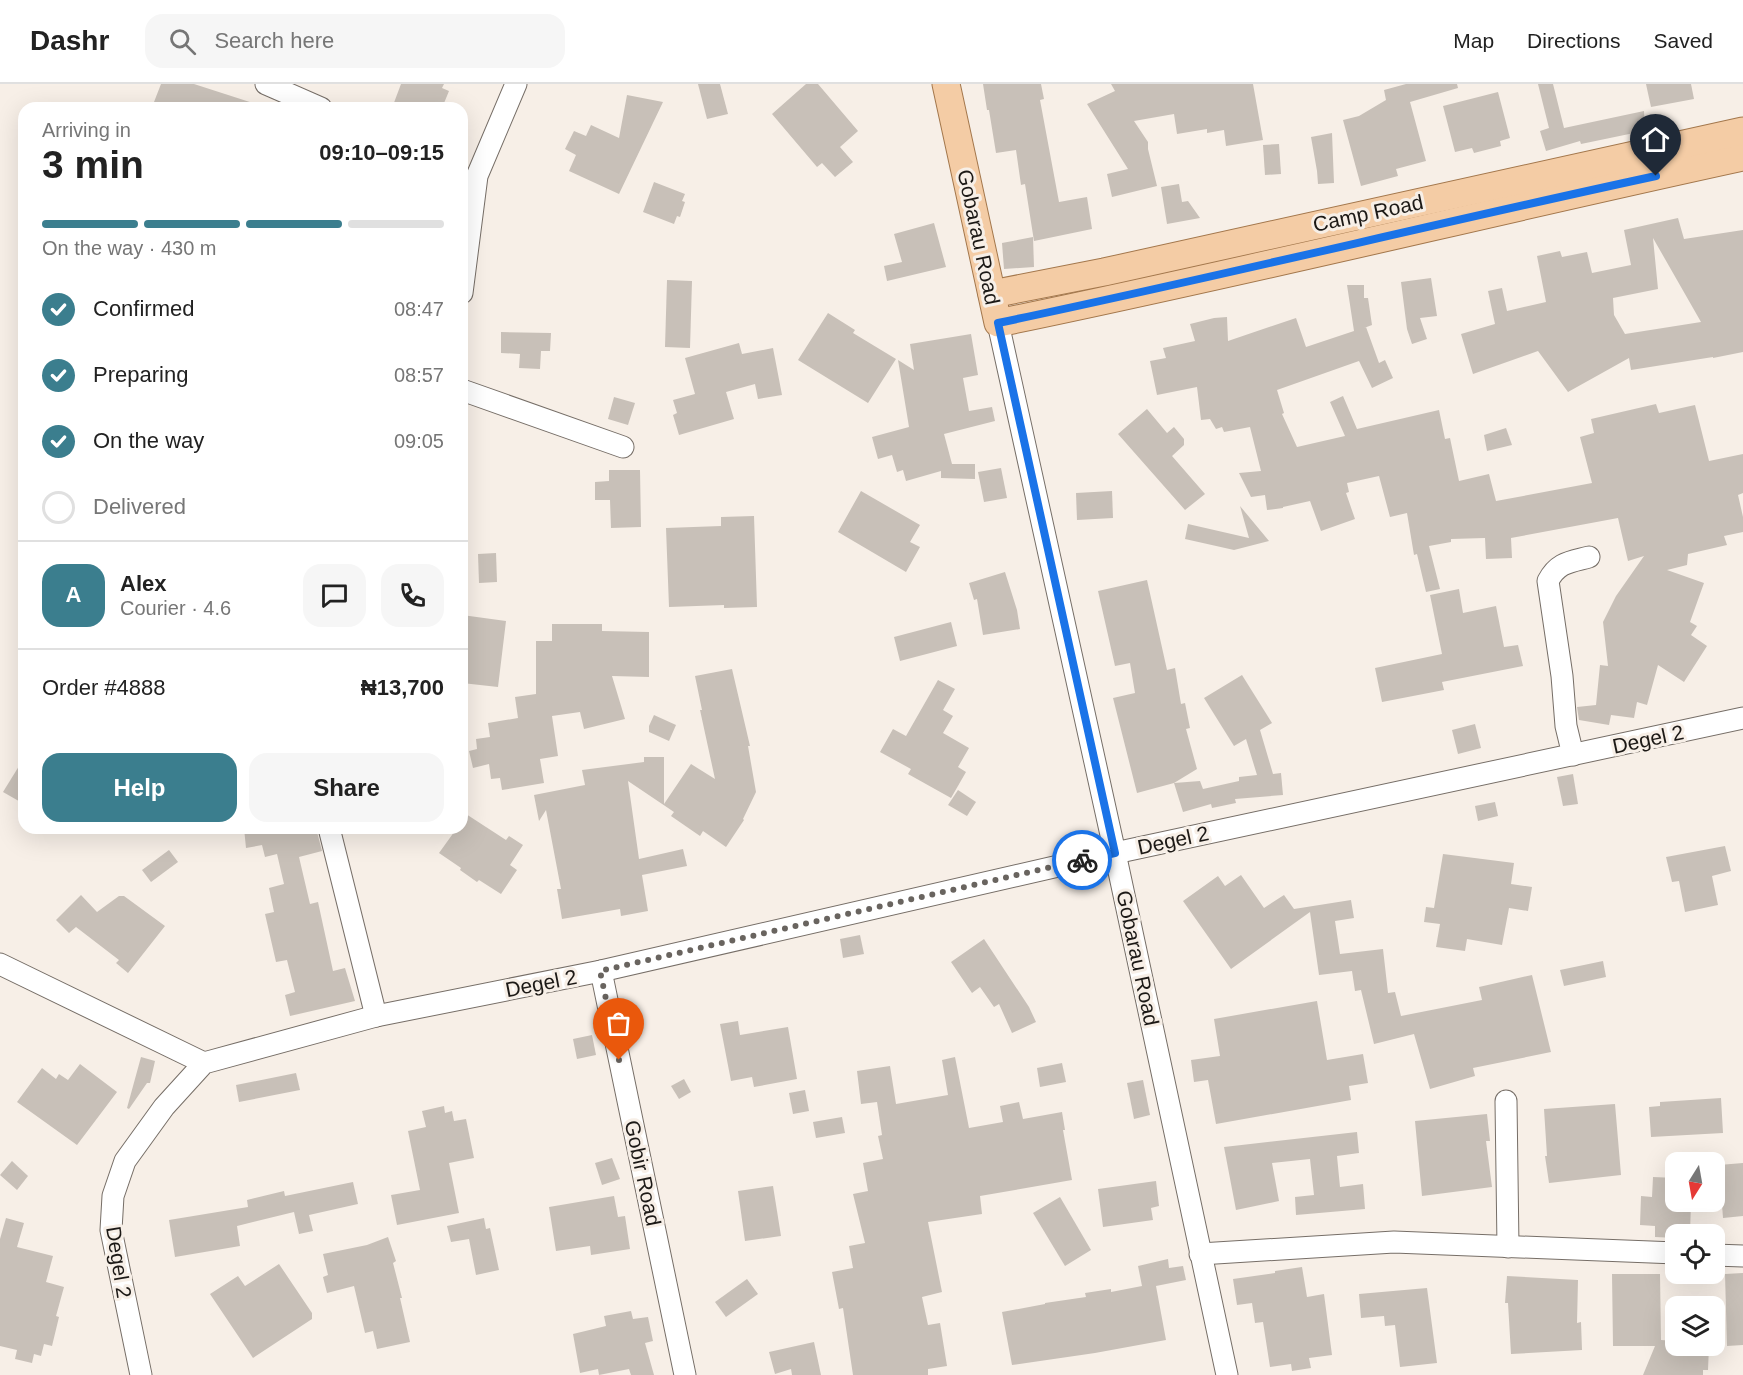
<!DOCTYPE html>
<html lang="en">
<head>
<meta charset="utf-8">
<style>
	:root { --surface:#fff; --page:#f6f6f6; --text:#222; --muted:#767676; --line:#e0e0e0; --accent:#3b7e8e }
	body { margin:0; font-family:Helvetica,sans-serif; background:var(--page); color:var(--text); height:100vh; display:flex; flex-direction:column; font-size:22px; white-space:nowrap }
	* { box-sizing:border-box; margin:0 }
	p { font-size:20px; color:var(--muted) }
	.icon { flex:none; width:33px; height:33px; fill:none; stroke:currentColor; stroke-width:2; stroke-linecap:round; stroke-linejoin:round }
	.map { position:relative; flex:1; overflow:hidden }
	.details { position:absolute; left:18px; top:18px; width:450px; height:732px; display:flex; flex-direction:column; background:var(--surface); border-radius:18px; box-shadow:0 6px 24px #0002 }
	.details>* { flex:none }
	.needle { width:39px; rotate:191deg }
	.buttons { position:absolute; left:1665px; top:1068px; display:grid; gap:12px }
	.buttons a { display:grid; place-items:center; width:60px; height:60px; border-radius:12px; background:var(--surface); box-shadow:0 6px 24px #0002; font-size:30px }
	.pin { position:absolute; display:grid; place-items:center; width:51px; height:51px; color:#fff; margin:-62px -26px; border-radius:50% 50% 50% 0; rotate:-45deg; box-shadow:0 0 6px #0007 }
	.pin .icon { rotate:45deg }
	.courier { position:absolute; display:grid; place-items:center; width:60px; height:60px; margin:-30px; border:4px solid #1a73e8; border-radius:50%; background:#fff; color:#222; box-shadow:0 2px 8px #0007 }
	.summary em { font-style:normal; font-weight:700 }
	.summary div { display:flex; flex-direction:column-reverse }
	.summary { display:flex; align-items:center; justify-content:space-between; height:102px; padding:0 24px }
	h1 { font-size:39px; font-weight:700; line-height:45px }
	.bar { display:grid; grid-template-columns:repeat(4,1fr); gap:9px 6px; align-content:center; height:72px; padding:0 24px }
	.bar i { height:8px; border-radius:4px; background:var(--line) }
	.bar .on { background:var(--accent) }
	.bar p { grid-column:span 4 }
	.line { display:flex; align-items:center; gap:15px; padding:0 24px; border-top:2px solid var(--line) }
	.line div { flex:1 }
	.round { display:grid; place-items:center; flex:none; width:63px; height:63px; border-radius:18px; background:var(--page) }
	ol { padding:0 24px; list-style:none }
	li { display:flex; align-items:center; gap:18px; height:66px }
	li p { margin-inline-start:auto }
	li .icon { padding:6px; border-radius:50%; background:var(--accent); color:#fff; stroke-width:4 }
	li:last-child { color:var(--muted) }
	li i { width:33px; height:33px; border:3px solid var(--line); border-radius:50% }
	.primary-button { display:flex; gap:12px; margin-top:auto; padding:12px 24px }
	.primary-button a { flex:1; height:69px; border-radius:18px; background:var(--accent); color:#fff; font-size:24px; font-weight:700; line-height:69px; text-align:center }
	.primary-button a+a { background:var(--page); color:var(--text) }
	header { display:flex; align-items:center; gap:36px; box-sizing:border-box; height:84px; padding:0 30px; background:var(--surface); border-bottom:2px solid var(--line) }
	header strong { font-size:28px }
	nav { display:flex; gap:33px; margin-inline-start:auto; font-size:21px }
	.search { width:420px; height:54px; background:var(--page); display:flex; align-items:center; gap:15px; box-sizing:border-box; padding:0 21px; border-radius:18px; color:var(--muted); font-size:22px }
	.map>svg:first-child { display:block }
	.building { fill:#c8c0b8; fill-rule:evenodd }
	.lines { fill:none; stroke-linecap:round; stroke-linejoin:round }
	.minor-casing { stroke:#766e67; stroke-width:23 }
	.major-casing { stroke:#a3774c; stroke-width:29 }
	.minor { stroke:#fff; stroke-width:21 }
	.major { stroke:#f4cca5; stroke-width:27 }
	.done { stroke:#69645f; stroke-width:6; stroke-dasharray:0 10.8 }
	.route { stroke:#1a73e8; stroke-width:8 }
	.labels { text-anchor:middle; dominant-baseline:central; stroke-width:6; stroke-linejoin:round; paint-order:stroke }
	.street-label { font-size:21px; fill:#1c1916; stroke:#f7efe7 }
</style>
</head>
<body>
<header>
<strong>Dashr</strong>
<div class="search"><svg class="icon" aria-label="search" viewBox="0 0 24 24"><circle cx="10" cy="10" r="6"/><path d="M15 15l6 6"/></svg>Search here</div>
<nav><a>Map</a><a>Directions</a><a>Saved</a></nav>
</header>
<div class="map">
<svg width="1743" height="1291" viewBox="0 0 1743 1291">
	<rect width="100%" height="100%" fill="#f7efe7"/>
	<!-- building -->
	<g class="building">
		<polygon points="161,0 194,0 259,21 258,24 153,24 155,18 154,18"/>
		<polygon points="401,0 444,0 442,4 449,7 442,24 392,24"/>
		<polygon points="698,0 720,0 728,30 707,35"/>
		<polygon points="806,0 818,0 858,47 840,63 853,78 835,93 822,79 817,83 772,30"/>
		<polygon points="983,0 1041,0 1044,15 1040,16 1059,118 1087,113 1092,145 1034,157 1025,100 1021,101 1016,66 996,69 989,26 987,26"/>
		<polygon points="1111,0 1253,0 1263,56 1226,62 1224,46 1207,49 1207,45 1177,50 1174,30 1134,37 1148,58 1148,65 1157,102 1112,113 1107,90 1128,85 1087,20 1115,7"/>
		<polygon points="1406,0 1457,0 1458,4 1410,18 1426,77 1396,85 1398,92 1361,102 1343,36 1359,32 1386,16 1384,6"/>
		<polygon points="1538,0 1553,0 1564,44 1644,27 1645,45 1633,46 1634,49 1581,60 1580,57 1546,67 1540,47 1549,44"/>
		<polygon points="1646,0 1691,0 1694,15 1651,23"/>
		<polygon points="1498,8 1510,54 1500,57 1501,62 1474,69 1472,64 1455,68 1443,22"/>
		<polygon points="627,11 663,18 619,110 569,87 576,71 565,65 574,47 586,52 591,41 619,54"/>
		<polygon points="1332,49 1334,99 1318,100 1317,87 1311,53"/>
		<polygon points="1279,60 1281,90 1265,91 1263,61"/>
		<polygon points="654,98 685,110 682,117 685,118 680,133 677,132 674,140 643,128"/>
		<polygon points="1179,100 1182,118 1188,117 1200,134 1167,140 1161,103"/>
		<path d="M 1678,134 L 1684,155 L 1743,146 L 1743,268 L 1713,274 L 1713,273 L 1631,286 L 1629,274 L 1568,308 L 1538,267 L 1473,290 L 1461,250 L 1495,240 L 1488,207 L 1502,204 L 1507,227 L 1546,218 L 1537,172 L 1560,167 L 1562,173 L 1587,168 L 1592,189 L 1631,181 L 1624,146 ZM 1653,154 L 1701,238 L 1625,250 L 1614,231 L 1613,214 L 1658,205 Z"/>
		<polygon points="934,139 946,183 887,197 884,182 902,178 894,150"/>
		<polygon points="1033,153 1034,183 1004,185 1002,159"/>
		<polygon points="1431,194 1437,232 1420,234 1427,255 1412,260 1407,245 1401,198"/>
		<polygon points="667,196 692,197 690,264 665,263"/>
		<polygon points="1347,201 1364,201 1364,214 1368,214 1372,241 1364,244 1366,243 1379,279 1385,276 1393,294 1372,304 1359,277 1277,306 1284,329 1282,330 1297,363 1345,352 1330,318 1343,312 1357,345 1439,326 1445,355 1450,354 1459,397 1489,390 1496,417 1592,399 1580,353 1594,349 1591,335 1656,320 1659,329 1695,321 1709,377 1743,370 1743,409 1738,411 1743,433 1743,448 1724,452 1727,461 1688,470 1687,481 1667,486 1704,499 1690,538 1697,542 1691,551 1707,562 1684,598 1658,581 1647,621 1637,618 1634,634 1611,631 1609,641 1579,636 1577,623 1596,621 1600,581 1608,582 1603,538 1616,512 1644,472 1628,477 1618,434 1511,454 1512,474 1486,475 1485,454 1451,455 1451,458 1429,462 1440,505 1426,508 1417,470 1414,471 1407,429 1390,433 1379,392 1347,399 1349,408 1346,409 1355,435 1321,447 1310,417 1283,423 1283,424 1267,426 1265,411 1251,413 1239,389 1261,387 1250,343 1224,348 1222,343 1216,345 1210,335 1201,336 1197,303 1157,311 1150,277 1166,274 1163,264 1195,257 1190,240 1214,234 1227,233 1228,257 1296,234 1306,263 1354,247"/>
		<polygon points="828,229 855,246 853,249 896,275 868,319 798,276"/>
		<polygon points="501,248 551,249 550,267 541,267 540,285 519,284 520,270 501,269"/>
		<polygon points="971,250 978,291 963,294 969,327 992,323 995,337 944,350 952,380 975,380 975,395 941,394 941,387 906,397 903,386 897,388 892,371 878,375 872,353 909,343 898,276 914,286 910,260"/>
		<polygon points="739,259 742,270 773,264 782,311 758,315 755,300 726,308 734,335 679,351 673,331 677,329 673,316 695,310 685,274"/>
		<polygon points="614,313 635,319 628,341 608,335"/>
		<polygon points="1147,325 1167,349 1174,343 1184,355 1184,361 1172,372 1205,410 1185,426 1118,350"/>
		<polygon points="1506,344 1512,361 1487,367 1484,351"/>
		<polygon points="1001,384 1007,414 984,418 978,388"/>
		<polygon points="609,386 640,386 641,443 611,444 610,416 595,416 595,398 609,397"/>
		<polygon points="861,407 920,441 910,458 920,463 906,488 838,448"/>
		<polygon points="1112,407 1113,434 1077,436 1076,409"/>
		<polygon points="1240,422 1269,457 1234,466 1185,455 1188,440 1249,454"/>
		<polygon points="754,432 757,523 724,524 724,521 669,523 666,444 721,442 721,433"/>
		<polygon points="496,469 497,498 479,499 478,470"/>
		<polygon points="1005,488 1017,526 1020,545 983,551 977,515 974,516 969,499"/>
		<polygon points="1147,496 1167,586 1175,584 1181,620 1185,619 1190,644 1186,645 1197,685 1174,699 1137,709 1113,614 1135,609 1130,579 1115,582 1098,507"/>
		<polygon points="1459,505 1463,529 1496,522 1504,563 1518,561 1523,582 1442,598 1444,606 1382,618 1375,584 1442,570 1430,511"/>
		<polygon points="462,531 506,537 498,603 462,599 465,572 462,572"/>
		<polygon points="951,538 957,562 900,577 894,553"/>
		<polygon points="552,540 602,540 602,547 649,548 649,593 612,592 625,635 584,645 580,628 552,632 558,672 540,675 544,699 502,706 500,694 491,695 489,680 473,684 469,667 477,665 476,655 490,653 488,639 518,634 515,613 536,610 536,557 552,557"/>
		<polygon points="732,585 750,662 748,662 756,708 743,735 744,736 726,763 703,747 700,752 671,732 674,728 628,697 639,775 683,765 687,782 642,791 648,827 621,832 620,825 562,835 557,805 561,805 546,726 539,737 534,711 585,701 582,686 644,678 644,673 664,673 664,720 691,680 715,695 700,626 702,626 695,592"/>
		<polygon points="1242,591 1272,639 1260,646 1273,690 1281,689 1283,711 1235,715 1236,719 1212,724 1211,720 1183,728 1174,699 1200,697 1203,705 1239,697 1239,693 1257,691 1246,655 1234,662 1204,614"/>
		<polygon points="938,596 955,605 943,626 953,632 943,649 969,664 958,683 966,688 951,714 908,690 911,685 880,668 893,645 906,652"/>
		<polygon points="654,631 676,641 669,657 649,648 649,642"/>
		<polygon points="1475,640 1481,664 1458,670 1452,646"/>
		<polygon points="24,674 24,720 3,708"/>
		<polygon points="1573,690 1578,720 1563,722 1557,693"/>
		<polygon points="958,706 976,718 967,732 948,721"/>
		<polygon points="1495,718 1498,732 1478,737 1475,722"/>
		<polygon points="466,730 506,756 509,752 523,761 510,781 517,786 501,810 479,796 477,798 460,786 461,784 439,769 457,744 462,744 462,736"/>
		<polygon points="244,744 316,744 322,767 299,773 310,820 318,818 333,887 345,884 355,917 290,932 285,911 295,908 287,876 276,878 265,830 274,828 269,804 284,800 277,770 265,773 262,761 246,764"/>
		<polygon points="1725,762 1731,787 1712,792 1718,821 1685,828 1679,797 1672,798 1666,773"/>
		<polygon points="169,766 178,778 151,798 142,786"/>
		<polygon points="1443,770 1514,779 1511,800 1532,803 1528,827 1509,824 1502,861 1467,855 1465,867 1436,863 1440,840 1424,838 1426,823 1434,824"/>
		<polygon points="1241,791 1264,824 1284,811 1294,825 1351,816 1354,834 1335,837 1340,870 1383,865 1388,909 1395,908 1401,932 1482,916 1479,903 1532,891 1551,968 1473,984 1475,992 1430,1005 1414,950 1374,960 1361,906 1355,907 1352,887 1319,891 1310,828 1231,885 1183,817 1218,792 1225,802"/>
		<polygon points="81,811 97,828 119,812 124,812 165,842 128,889 116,879 119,876 76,843 69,849 56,836"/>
		<polygon points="860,851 864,870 843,874 840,855"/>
		<polygon points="984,855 1029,923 1036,938 1012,949 999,920 994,923 980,903 972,909 951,878"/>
		<polygon points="1603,877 1606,893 1564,902 1560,886"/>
		<polygon points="1317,917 1327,976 1363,970 1368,999 1349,1002 1351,1016 1216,1040 1208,996 1194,998 1191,976 1220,972 1214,935"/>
		<polygon points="738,937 740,951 788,943 797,995 754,1003 752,993 731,997 720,940"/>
		<polygon points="592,951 596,971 577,975 573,955"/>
		<polygon points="141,973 155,977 150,999 147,999 129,1025 127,1024"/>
		<polygon points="955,973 969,1044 1003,1038 1000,1022 1019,1018 1023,1035 1062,1028 1065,1046 1063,1046 1072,1096 980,1112 982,1130 928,1138 942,1208 922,1213 928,1241 940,1239 947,1282 928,1285 928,1291 853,1291 843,1224 839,1225 832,1188 853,1184 849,1162 865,1159 853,1110 868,1107 863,1079 883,1075 878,1052 882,1051 877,1018 861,1020 857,987 890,982 896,1020 948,1011 942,976"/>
		<polygon points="1062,979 1066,998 1040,1003 1037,984"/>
		<polygon points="80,980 117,1008 77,1061 17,1018 42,984 56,995 59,990 68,996"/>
		<polygon points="296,989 300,1006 239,1018 236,1001"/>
		<polygon points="684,995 691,1008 679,1015 671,1002"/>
		<polygon points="1143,996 1150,1031 1134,1035 1127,999"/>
		<polygon points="805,1006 809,1027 793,1030 789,1009"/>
		<polygon points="1721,1014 1723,1049 1651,1053 1649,1023 1660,1022 1660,1018"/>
		<polygon points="1615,1020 1621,1091 1549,1099 1545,1072 1547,1072 1544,1025"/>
		<polygon points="444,1022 445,1029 452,1027 454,1037 466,1035 474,1074 449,1079 459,1129 397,1141 391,1111 420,1106 408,1047 426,1043 422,1027"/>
		<polygon points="1487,1030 1490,1057 1486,1057 1492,1103 1422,1112 1415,1037"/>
		<polygon points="842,1033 845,1049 816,1054 813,1038"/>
		<polygon points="1357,1048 1359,1069 1337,1072 1340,1103 1363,1100 1365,1125 1296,1131 1295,1113 1314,1111 1310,1075 1272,1079 1279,1117 1236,1126 1224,1063"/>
		<polygon points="612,1074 620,1095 602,1101 595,1079"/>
		<polygon points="12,1077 28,1092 17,1106 0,1091"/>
		<polygon points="1743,1079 1743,1132 1723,1134 1719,1081"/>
		<polygon points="1653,1093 1676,1094 1676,1118 1691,1118 1690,1150 1676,1150 1676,1154 1655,1153 1655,1142 1640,1141 1641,1112 1652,1113"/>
		<polygon points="1156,1097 1159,1122 1151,1124 1153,1136 1103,1143 1098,1105"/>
		<polygon points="353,1098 358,1120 309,1131 313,1147 299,1150 294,1128 237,1142 240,1162 175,1173 169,1136 248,1123 247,1116 284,1107 285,1112"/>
		<polygon points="773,1102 781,1152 745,1157 738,1107"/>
		<polygon points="614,1112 618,1133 625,1132 630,1165 591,1171 590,1162 556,1167 549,1123"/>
		<polygon points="1060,1113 1091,1166 1065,1182 1033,1129"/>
		<polygon points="6,1134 24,1139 17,1163 53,1172 46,1198 64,1203 56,1232 59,1233 52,1262 44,1260 41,1272 34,1270 32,1279 15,1275 17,1266 0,1262 0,1155"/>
		<polygon points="484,1134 486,1145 490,1144 499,1186 476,1191 469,1155 451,1158 447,1142"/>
		<polygon points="388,1153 396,1177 393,1179 402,1214 400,1214 410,1258 377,1265 373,1247 365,1249 354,1202 327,1209 323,1193 328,1191 323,1170 367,1161"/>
		<polygon points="1168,1175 1169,1184 1183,1182 1186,1196 1156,1202 1166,1256 1095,1269 1012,1281 1002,1228 1045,1220 1045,1219 1086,1213 1085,1209 1111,1205 1111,1208 1142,1202 1138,1182"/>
		<polygon points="279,1180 312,1229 312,1235 253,1274 210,1210 238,1192 245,1202"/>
		<polygon points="1302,1183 1307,1213 1324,1210 1332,1271 1309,1274 1311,1284 1292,1287 1291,1280 1270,1283 1263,1238 1255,1239 1252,1219 1237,1221 1233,1195 1275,1189 1275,1187"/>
		<polygon points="1743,1189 1743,1261 1727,1262 1725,1190"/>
		<polygon points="1612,1190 1660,1190 1661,1256 1676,1257 1676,1262 1709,1262 1708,1286 1703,1286 1703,1291 1643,1291 1655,1262 1613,1262"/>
		<polygon points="1507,1192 1578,1196 1577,1239 1581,1238 1582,1266 1511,1270 1508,1219 1505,1219"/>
		<polygon points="747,1195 758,1210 726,1233 715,1218"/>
		<polygon points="1427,1204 1437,1279 1400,1283 1395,1241 1385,1242 1384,1232 1361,1234 1359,1210"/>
		<polygon points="631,1227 633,1235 648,1233 653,1257 645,1259 654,1291 631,1291 629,1285 599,1291 598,1285 580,1289 573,1250 606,1242 604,1232"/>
		<polygon points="814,1258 821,1291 792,1291 791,1285 775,1290 769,1268"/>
	</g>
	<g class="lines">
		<!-- minor casing -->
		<g class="minor-casing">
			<g id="minor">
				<polyline points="266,0 321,24"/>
				<polyline points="462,209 477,92 516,0"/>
				<polyline points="998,239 1115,769 1227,1291"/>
				<polyline points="462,306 623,363"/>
				<path d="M 1573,671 L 1566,642 L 1562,592 L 1548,497 C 1558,478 1570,478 1589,473"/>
				<polyline points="329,744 376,932"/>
				<polyline points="0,880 204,979"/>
				<polyline points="601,887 685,1291"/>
				<polyline points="1506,1017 1508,1163"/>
				<polyline points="1200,1170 1394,1158 1676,1169"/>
				<polyline points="1714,1171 1743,1172"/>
				<polyline points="141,1291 111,1146 113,1112 125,1077 164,1023 204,979 376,932 601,887 1115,769 1743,634"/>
			</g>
		</g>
		<!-- major casing -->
		<g class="major-casing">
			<g id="major">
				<path d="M 946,0 L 998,239 C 1247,188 1494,127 1743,73"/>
				<polyline points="992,210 1104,188 1743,47"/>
			</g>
		</g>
		<!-- minor -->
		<use href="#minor" class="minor"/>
		<!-- major -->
		<use href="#major" class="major"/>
	</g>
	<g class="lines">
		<!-- done -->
		<polyline class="done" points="619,976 600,887 1082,776"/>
		<!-- route -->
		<path class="route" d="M 1082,776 L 1115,769 L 998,239 C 1218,193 1437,139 1656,92"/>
	</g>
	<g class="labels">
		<!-- street labels -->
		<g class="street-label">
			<text transform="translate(1368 129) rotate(-12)">Camp Road</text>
			<text transform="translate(979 153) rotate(78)">Gobarau Road</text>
			<text transform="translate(1648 655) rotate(-12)">Degel 2</text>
			<text transform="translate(1173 756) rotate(-12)">Degel 2</text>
			<text transform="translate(1138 874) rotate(78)">Gobarau Road</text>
			<text transform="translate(541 899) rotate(-11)">Degel 2</text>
			<text transform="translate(643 1089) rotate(78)">Gobir Road</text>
			<text transform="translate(119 1178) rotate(81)">Degel 2</text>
		</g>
	</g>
</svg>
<div class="buttons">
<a><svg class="needle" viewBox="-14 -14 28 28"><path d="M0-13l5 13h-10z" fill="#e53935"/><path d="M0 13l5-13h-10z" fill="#767676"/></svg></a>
<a><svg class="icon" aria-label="locate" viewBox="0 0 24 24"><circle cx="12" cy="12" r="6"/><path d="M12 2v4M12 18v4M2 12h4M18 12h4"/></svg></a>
<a><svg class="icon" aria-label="layers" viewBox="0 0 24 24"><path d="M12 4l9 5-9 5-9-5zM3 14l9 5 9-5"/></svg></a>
</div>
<div class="pin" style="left:619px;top:976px;background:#ea580c"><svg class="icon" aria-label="bag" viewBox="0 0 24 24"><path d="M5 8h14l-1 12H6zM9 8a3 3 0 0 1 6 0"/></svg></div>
<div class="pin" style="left:1656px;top:92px;background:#1f2937"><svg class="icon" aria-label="home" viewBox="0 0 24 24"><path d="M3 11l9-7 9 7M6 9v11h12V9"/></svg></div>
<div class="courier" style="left:1082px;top:776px"><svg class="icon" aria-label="bike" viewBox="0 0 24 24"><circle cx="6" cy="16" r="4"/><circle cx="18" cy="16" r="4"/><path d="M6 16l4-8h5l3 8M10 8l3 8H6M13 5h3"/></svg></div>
<section class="details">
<div class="summary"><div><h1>3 min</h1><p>Arriving in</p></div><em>09:10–09:15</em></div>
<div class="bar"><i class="on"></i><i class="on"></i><i class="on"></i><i></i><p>On the way · 430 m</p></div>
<ol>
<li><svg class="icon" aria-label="check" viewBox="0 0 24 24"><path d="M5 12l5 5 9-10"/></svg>Confirmed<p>08:47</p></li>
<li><svg class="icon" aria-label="check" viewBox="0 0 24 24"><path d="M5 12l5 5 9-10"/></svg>Preparing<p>08:57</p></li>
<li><svg class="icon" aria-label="check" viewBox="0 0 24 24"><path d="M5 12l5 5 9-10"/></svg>On the way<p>09:05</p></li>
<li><i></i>Delivered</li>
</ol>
<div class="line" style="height:108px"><b class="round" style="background:var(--accent);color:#fff">A</b><div><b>Alex</b><p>Courier · 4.6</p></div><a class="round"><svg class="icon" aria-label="chat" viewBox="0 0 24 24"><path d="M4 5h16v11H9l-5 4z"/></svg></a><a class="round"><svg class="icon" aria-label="phone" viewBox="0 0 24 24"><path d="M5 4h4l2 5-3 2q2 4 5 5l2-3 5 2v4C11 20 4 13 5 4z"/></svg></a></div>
<div class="line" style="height:78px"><div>Order #4888</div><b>₦13,700</b></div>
<div class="primary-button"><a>Help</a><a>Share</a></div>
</section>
</div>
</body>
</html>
